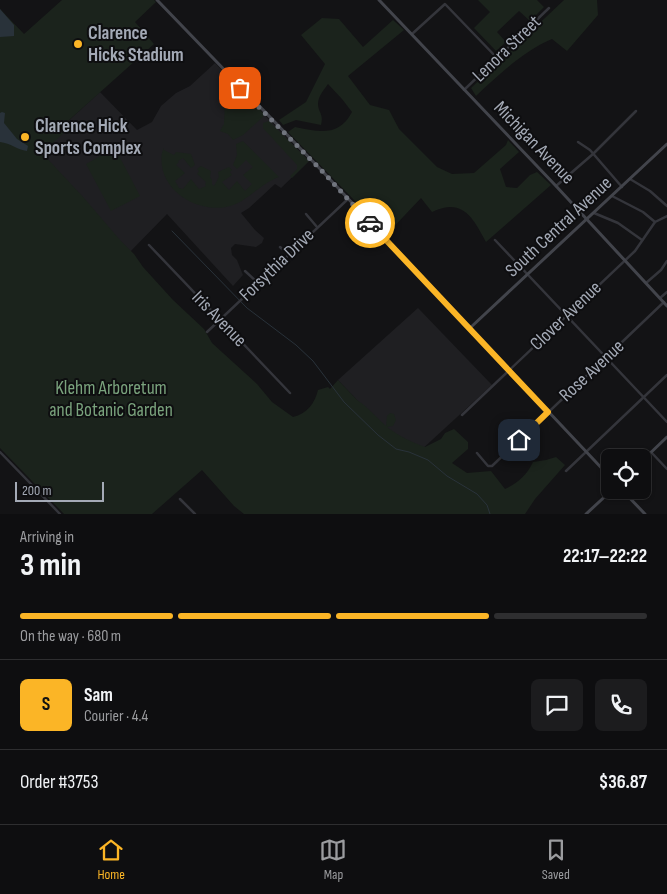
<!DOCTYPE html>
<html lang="en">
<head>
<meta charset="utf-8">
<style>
	:root { --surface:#0e0e10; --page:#1c1c1e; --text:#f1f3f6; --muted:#9b9c9f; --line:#2e2e30; --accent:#fbb526 }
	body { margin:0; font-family:"Sofia Sans Condensed",sans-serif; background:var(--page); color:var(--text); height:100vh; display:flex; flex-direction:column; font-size:19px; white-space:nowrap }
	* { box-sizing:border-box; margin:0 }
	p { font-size:16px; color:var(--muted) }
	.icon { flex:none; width:28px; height:28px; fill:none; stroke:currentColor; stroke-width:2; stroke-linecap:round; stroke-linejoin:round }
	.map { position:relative; height:514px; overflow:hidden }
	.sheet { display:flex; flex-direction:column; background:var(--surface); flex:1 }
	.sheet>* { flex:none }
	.tools { position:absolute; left:601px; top:449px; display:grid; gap:10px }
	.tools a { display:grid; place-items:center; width:50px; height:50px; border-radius:8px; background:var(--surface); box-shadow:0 1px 4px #0004,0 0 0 1px var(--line); font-size:25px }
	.scale { position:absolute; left:15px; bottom:12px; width:89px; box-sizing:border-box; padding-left:5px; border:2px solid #a4aab6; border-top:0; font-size:14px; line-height:18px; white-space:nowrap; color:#a4aab6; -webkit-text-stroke:4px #0e0e10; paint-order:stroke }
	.pin { position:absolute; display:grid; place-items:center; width:42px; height:42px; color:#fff; margin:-21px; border-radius:10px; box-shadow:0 2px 8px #0006 }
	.courier { position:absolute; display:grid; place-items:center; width:50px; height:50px; margin:-25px; border:4px solid #fbb526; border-radius:50%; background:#fff; color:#222; box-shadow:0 1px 6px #0007 }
	.head em { font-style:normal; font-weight:700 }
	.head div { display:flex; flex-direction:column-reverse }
	.head { display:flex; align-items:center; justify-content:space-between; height:85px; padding:0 20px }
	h1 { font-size:32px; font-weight:700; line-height:38px }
	.bar { display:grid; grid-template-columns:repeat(4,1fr); gap:8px 5px; align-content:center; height:60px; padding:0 20px }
	.bar i { height:6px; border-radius:4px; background:var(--line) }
	.bar .on { background:var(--accent) }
	.bar p { grid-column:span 4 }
	.line { display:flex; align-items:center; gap:12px; padding:0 20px; border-top:1px solid var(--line) }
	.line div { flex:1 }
	.round { display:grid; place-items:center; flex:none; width:52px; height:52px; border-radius:8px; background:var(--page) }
	.dock { display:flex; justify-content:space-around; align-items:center; height:70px; border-top:1px solid var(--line); background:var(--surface); font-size:14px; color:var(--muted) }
	.dock a { display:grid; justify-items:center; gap:2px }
	.dock .on { color:var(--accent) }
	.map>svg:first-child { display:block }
	.built { fill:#1f1f22 }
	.green { fill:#1b231c }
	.water { fill:#29323a }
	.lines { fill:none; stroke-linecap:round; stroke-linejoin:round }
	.stream { stroke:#29323a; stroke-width:1 }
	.street { stroke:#34353b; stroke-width:2.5 }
	.secondary { stroke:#42444b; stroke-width:3 }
	.done { stroke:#71757e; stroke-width:5; stroke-dasharray:0 9 }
	.route { stroke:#fbb526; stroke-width:6 }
	.poi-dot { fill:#fbb526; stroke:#0e0e10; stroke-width:2 }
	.labels { text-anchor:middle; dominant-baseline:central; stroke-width:4; stroke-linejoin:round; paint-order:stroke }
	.poi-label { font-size:19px; font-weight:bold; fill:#a4aab6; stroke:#0e0e10; text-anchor:start }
	.street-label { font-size:19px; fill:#a4aab6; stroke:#0e0e10 }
	.park-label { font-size:19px; fill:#7aa37d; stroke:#0e0e10 }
</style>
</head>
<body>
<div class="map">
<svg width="667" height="514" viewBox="0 0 667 514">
	<rect width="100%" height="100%" fill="#131315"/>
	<!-- built -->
	<g class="built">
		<polygon points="215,63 309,161 281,188 275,184 249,208 241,213 255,230 264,238 262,243 256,247 235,244 231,248 232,255 237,260 243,275 233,286 167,214 126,256 78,206 34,152 100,92 137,130 152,122 161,106 176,93 190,86"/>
		<polygon points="418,308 492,385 420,451 388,433 338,380"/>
	</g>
	<!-- green -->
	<g class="green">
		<path d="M 62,0 L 154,0 L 156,2 L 135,22 L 154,44 L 68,121 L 70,127 L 42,153 L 84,198 L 120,240 L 134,254 L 143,267 L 173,300 L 204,329 L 212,343 L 257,384 L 272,402 L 293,417 C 307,414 315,403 318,390 L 328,387 L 330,389 L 338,380 L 357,400 L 364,405 L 386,426 L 387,416 L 390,413 L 394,414 L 396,420 L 393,426 L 387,427 C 399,436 411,442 425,447 L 441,439 L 445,433 L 454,429 L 468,442 L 468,449 L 452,463 L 467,473 L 491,471 L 505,489 C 518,483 527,475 533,462 L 546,460 L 556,457 L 565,465 L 535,499 L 525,514 L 244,514 L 234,506 L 202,470 L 152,514 L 64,514 L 0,448 L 0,9 L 24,34 Z"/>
		<polygon points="478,0 537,0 544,7 530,21 519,11 497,32 506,42 496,51 474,28 490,12"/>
		<path d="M 564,0 L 597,0 L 598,15 L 567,51 L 552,39 C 525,50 497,76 476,96 L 471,88 Z"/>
		<path d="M 322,18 L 339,19 L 363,47 L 393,20 L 404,30 L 348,76 L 370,105 L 389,110 L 399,129 L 437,167 L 452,174 L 474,173 L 506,145 L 508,140 L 519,152 L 500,169 L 506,187 L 517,188 L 530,175 L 537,172 L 551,185 L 486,242 C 473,218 463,197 432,212 L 421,198 L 387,234 L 288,132 L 295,127 C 319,132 339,137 352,112 L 342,99 L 328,84 C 324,90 318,96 318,104 C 318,112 324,114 321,125 L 296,120 L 283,125 L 279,120 L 306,102 L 325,64 L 301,35 Z"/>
		<polygon points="229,79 264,114 263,117 243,135 233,140 228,134 220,131 224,124 226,81"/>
		<polygon points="269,121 309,161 292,178 290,176 297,169 297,165 263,128 263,123"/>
		<path d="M 243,141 L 279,177 C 259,184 247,203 226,207 C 199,212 166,194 162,166 C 161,159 161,153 164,148 L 164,150 L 174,155 L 176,152 L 191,154 L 195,165 L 191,168 L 183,158 L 178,161 L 179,162 L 176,165 L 185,173 L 175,181 L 179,188 L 183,189 L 191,179 L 199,189 L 206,186 L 205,184 L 206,182 L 197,174 L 199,171 L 197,169 L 201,166 L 211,171 L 210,177 L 212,180 L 212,184 L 214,186 L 219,177 L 218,172 L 229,167 L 232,170 L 230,172 L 232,175 L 222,182 L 229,190 L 237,181 L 245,191 L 252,184 L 243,175 L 253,167 L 246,160 L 237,169 L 233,165 L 237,155 L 236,144 Z"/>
		<polygon points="115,148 140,196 111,211 86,164"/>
	</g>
	<!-- water -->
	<g class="water">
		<polygon points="0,9 14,25 14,36 0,37"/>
		<path d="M 2,112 L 5,113 L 4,123 L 17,139 L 28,146 L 27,151 C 17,150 11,143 0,142 L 0,113 Z"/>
	</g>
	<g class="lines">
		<!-- stream -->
		<polyline class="stream" points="172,231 247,308 296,345 313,361 344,402 378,435 396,449 409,452 428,460 447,476 477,494 487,505 490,514"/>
		<!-- street -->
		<g class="street">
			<polyline points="412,34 445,4 498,59"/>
			<polyline points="464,90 549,8"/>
			<polyline points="578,142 590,150 622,187"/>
			<polyline points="630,179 650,191 667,206"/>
			<polyline points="556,186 593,154 636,111"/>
			<polyline points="612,196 643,212 655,222"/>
			<polyline points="594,213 618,223 642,240"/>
			<polyline points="306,214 317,227"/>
			<polyline points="495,240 667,422"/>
			<polyline points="149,245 290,393"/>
			<polyline points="280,247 289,255"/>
			<polyline points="245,271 258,283"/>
			<polyline points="646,283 661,270 667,261"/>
			<polyline points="660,298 667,292"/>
			<polyline points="207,332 348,199"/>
			<polyline points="462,415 635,251 655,222 667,216"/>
			<polyline points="0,452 60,514"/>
			<polyline points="651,452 667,469"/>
			<polyline points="477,453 488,466 492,466 664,302"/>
			<polyline points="566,471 667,375"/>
			<polyline points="180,499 195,514"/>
		</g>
		<!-- secondary -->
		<g class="secondary">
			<polyline points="157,0 324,173 610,477"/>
			<polyline points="379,0 556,186 667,306"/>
			<polyline points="470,328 667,144"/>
			<polyline points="642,461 667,437"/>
			<polyline points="622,490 645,514"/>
			<polyline points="586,514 612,490"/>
		</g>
	</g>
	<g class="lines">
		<!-- done -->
		<polyline class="done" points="240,88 324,173 370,223"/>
		<!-- route -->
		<polyline class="route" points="370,223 548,412 519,440"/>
	</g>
	<!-- markers -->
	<g class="poi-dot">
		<circle cx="78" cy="44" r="5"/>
		<circle cx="25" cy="137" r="5"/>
	</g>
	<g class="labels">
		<!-- poi labels -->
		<g class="poi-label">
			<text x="88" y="33">Clarence<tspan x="88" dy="22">Hicks Stadium</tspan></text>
			<text x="35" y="126">Clarence Hick<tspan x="35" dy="22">Sports Complex</tspan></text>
		</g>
		<!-- street labels -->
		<g class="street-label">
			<text transform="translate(507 49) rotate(-44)">Lenora Street</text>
			<text transform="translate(534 143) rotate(46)">Michigan Avenue</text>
			<text transform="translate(559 227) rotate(-43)">South Central Avenue</text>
			<text transform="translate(277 265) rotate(-44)">Forsythia Drive</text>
			<text transform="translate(566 316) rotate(-44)">Clover Avenue</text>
			<text transform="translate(219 319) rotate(46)">Iris Avenue</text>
			<text transform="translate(592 371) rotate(-43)">Rose Avenue</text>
		</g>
		<!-- park labels -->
		<g class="park-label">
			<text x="111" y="388">Klehm Arboretum<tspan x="111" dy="22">and Botanic Garden</tspan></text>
		</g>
	</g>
</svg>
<div class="tools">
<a><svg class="icon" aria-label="locate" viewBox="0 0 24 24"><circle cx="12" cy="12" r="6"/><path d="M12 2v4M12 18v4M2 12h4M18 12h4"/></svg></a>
</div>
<div class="scale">200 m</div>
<div class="pin" style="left:240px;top:88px;background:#ea580c"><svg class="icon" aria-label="bag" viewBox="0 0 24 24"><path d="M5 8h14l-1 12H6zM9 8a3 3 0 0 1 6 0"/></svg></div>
<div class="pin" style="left:519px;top:440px;background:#1f2937"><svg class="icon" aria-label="home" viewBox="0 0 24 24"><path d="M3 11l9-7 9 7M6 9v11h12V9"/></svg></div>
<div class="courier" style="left:370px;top:223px"><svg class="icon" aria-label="car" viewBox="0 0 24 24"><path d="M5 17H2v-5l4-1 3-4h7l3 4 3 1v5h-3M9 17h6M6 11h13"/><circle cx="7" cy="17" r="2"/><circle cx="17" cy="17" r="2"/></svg></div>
</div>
<section class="sheet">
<div class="head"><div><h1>3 min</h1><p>Arriving in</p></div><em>22:17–22:22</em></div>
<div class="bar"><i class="on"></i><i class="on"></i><i class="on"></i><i></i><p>On the way · 680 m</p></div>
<div class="line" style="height:90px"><b class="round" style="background:var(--accent);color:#111">S</b><div><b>Sam</b><p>Courier · 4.4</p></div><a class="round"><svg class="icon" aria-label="chat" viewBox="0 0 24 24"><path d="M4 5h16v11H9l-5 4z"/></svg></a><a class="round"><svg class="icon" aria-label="phone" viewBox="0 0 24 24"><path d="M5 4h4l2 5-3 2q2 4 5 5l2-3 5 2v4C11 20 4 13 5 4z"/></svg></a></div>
<div class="line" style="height:65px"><div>Order #3753</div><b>$36.87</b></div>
</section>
<nav class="dock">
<a class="on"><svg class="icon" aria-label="home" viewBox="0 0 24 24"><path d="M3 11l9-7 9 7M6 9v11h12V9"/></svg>Home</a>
<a><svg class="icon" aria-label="map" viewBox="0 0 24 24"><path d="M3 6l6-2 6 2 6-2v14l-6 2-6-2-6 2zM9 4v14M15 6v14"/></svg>Map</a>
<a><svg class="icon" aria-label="saved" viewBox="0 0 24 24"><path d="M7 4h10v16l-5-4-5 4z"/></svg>Saved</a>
</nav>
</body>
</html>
